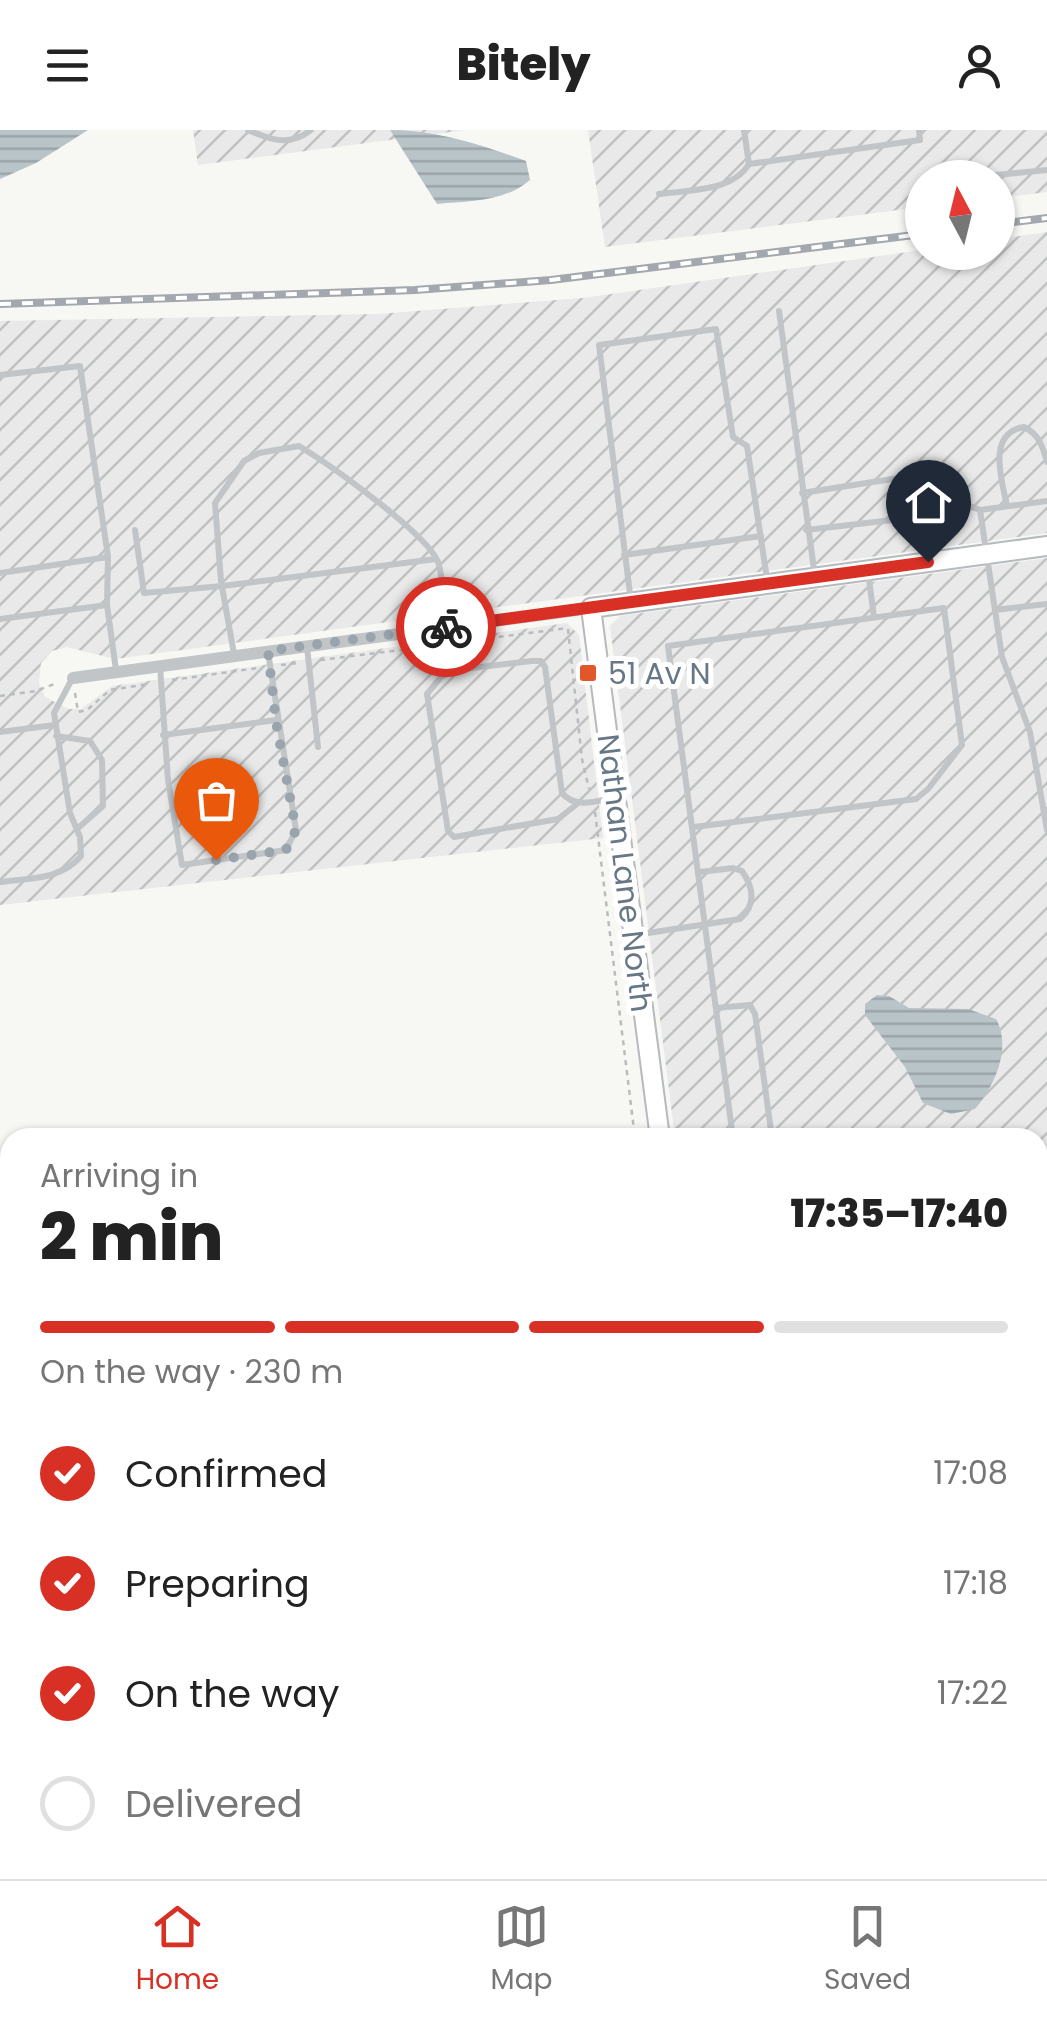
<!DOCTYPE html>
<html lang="en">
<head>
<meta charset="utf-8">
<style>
	:root { --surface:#fff; --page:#f6f6f6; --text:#222; --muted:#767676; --line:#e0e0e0; --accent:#d93025 }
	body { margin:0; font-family:Poppins,sans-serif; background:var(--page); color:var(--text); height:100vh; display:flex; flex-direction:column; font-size:38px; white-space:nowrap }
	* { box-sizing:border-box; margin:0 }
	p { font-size:32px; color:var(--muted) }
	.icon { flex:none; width:55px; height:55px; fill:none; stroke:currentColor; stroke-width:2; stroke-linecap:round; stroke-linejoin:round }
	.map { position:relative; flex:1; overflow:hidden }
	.sheet { position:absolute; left:0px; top:998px; width:1048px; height:752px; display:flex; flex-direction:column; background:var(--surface); border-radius:30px 30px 0 0; box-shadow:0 2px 8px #0004 }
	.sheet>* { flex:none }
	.needle { width:65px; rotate:353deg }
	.controls { position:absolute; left:905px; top:30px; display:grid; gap:20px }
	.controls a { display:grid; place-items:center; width:110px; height:110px; border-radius:50%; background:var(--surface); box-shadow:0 2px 8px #0004; font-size:50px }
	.pin { position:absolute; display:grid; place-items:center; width:85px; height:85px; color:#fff; margin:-102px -42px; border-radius:50% 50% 50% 0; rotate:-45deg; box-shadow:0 0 10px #0007 }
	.pin .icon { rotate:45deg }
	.courier { position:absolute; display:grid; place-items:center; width:100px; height:100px; margin:-50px; border:8px solid #d93025; border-radius:50%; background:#fff; color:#222; box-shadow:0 2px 12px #0007 }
	.summary em { font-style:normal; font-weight:800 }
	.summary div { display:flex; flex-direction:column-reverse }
	.summary { display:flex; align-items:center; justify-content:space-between; height:170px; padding:0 40px }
	h1 { font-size:65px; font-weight:800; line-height:75px }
	.bar { display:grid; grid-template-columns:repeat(4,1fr); gap:15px 10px; align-content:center; height:120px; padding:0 40px }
	.bar i { height:12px; border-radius:8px; background:var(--line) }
	.bar .current { background:var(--accent) }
	.bar p { grid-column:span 4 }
	ol { padding:0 40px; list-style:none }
	li { display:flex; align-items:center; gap:30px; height:110px }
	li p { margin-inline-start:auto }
	li .icon { padding:10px; border-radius:50%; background:var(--accent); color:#fff; stroke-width:4 }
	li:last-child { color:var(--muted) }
	li i { width:55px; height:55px; border:5px solid var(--line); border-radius:50% }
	header { display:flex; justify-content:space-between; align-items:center; height:130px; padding:0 40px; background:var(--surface); font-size:45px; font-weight:800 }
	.tabs { display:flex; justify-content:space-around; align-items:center; height:140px; border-top:2px solid var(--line); background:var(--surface); font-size:28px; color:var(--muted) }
	.tabs a { display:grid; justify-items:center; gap:5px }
	.tabs .current { color:var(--accent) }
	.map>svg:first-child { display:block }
	.built { fill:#e8e9e8 }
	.industrial { fill:url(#industrial-furrows) }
	.forest { fill:url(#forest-firs) }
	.water { fill:url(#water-rules) }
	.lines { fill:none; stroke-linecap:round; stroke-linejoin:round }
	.secondary-casing { stroke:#b5babf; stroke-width:22 }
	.path { stroke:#b9bcbf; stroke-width:2.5; stroke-dasharray:5 5; stroke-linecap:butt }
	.lane { stroke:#c1c5c8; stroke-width:6 }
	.street { stroke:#c1c5c8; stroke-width:12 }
	.secondary { stroke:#fff; stroke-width:18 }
	.rail-casing { stroke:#a2a8ae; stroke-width:8 }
	.rail { stroke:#fff; stroke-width:4; stroke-dasharray:11; stroke-linecap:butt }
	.done { stroke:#99a4ac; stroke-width:10; stroke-dasharray:0 18 }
	.route { stroke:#d93025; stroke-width:12 }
	.poi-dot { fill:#e1562a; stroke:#fff; stroke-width:4 }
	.labels { text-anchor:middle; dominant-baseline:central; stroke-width:10; stroke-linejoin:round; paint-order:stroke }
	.poi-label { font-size:30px; fill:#677785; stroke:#fff; text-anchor:start }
	.street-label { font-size:30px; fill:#677785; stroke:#fff }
</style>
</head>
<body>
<header><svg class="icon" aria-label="menu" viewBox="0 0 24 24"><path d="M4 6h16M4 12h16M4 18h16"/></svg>Bitely<svg class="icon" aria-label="person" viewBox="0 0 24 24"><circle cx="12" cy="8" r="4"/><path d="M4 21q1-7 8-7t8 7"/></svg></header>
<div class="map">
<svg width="1047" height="1749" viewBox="0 0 1047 1749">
	<defs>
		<pattern id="industrial-furrows" width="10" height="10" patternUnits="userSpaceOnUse" patternTransform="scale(2.5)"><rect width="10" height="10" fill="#e8e9e8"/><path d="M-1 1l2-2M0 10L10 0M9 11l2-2" fill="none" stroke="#c0c2c2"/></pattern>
		<pattern id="forest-firs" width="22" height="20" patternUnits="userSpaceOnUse" patternTransform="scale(2.5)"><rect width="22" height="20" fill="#d7dcd3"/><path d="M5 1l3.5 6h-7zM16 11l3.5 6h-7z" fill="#b2b7b1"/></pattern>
		<pattern id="water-rules" width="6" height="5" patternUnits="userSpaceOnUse" patternTransform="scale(2.5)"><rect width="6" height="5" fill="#b9c4c9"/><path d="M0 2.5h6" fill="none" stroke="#9aa4a9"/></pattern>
	</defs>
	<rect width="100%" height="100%" fill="#f7f7f4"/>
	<!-- built -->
	<polygon class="built" points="1047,1289 1047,1466 1038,1453 1038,1290"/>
	<!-- industrial -->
	<g class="industrial">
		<polygon points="193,0 466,0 198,35"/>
		<polygon points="588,0 1047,0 1047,62 998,68 998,48 922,48 922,77 605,117"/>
		<polygon points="1047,102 1047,403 115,529 67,517 52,521 41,533 39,553 45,567 69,579 81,579 112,556 567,493 579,505 603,708 0,775 0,191 378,184 583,168 922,120 922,122 998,122 998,109"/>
		<polygon points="1047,428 1047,1248 1038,1250 1038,1008 675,1007 610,496 620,486"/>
	</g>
	<!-- forest -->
	<g class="forest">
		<polygon points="1047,1666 1047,1749 1004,1749 1005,1740 1038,1740 1038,1671"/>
		<polygon points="855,1740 913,1740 916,1749 856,1749"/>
	</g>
	<!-- water -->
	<g class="water">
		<polygon points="0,0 88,0 36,33 0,49"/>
		<path d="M 390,0 C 437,0 482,15 526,31 L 530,50 C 505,72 469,71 437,74 Z"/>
		<path d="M 877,865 L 889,866 L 909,878 L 968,879 L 996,889 C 1012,917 995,956 975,979 L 951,984 L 923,973 L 905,937 L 865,885 L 865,874 Z"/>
		<polygon points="0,1031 10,1034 10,1103 0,1112"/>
	</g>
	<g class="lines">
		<!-- secondary casing -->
		<g class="secondary-casing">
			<g id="secondary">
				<polyline points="660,1008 591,478 1047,416"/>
				<polyline points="1038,1266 1047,1265"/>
				<polyline points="0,1417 10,1415"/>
				<polyline points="693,1740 695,1749"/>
			</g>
		</g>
		<!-- path -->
		<g class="path">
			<polyline points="568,499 582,629 589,659"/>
			<polyline points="459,512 568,498"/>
			<polyline points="320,530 441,515"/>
			<polyline points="281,535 298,533"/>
			<polyline points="172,550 258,538"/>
			<polyline points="75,563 78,582 87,580 110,560 149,554"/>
			<polyline points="0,566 36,561 57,553"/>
			<polyline points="595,682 635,1008"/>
			<polyline points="1038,1231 1047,1229"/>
			<polyline points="1038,1288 1047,1287"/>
			<polyline points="0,1394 10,1392"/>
			<polyline points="663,1740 664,1749"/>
		</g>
		<!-- lane -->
		<g class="lane">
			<path d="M 248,0 C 271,10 290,17 311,0"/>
			<polyline points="744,0 749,34 920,10 919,0"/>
			<polyline points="966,48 1047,40"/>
			<path d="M 659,64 C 688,60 732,62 749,34"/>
			<polyline points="779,181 815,447"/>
			<polyline points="0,245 80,236 108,427 107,475 116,540"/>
			<polyline points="802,363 931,343 939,346 954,370 980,380 1002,527 1030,602 1047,700"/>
			<path d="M 1007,376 C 1002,351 986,303 1024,297 C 1039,304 1043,317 1047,332"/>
			<polyline points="980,380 1047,371"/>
			<polyline points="135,400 144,463 222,456 436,429"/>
			<polyline points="806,400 927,386 943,382 954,370"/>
			<polyline points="624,425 761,406"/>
			<polyline points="868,442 874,487"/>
			<polyline points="0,443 108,427"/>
			<polyline points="631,472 599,215 716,199 733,307 747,316 767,449"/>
			<polyline points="995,480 1047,474"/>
			<polyline points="0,489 107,475"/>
			<polyline points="307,517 318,617"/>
			<path d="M 234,524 L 221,451 L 215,373 L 244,331 L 259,323 L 299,316 C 327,333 433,407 439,435 C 443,454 447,476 449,496 C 451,512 448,525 455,540 L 532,531 L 541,531 L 545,537 L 562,663 C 575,679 596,671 614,668"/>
			<polyline points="160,536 168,650 182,735 286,720 296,700 268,522"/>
			<polyline points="455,540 441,547 427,564 448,701 454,707 558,689 577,674"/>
			<polyline points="0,602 55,595"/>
			<polyline points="163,605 276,590"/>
			<polyline points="56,606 90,611 102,630 103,676 77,699"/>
			<polyline points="694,697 916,669 928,659 962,615 944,478 668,516 733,1008"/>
			<path d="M 0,752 C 29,748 61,750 81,726 L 80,707 L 70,683 L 54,583 L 72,549"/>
			<path d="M 635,805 L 740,789 C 756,775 754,758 742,741 L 733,738 L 700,742"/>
			<polyline points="716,878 750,875 755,884 772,1008"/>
			<polyline points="1038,1135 1047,1134"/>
			<polyline points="1038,1177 1047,1176"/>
			<polyline points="1038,1339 1047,1339"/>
			<polyline points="1038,1351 1047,1344"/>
		</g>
		<!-- street -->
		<g class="street">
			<polyline points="73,548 591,478"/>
			<polyline points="3,1561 10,1568"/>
			<polyline points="556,1740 557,1749"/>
			<polyline points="22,1749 23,1740"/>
		</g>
		<!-- secondary -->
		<use href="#secondary" class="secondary"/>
		<!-- rail casing -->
		<g class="rail-casing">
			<g id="rail">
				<polyline points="998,94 1047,88"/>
				<polyline points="0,174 415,160 551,150 922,104"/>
			</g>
		</g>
		<!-- rail -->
		<use href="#rail" class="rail"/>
	</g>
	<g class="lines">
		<!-- done -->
		<polyline class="done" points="216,730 286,720 296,700 276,592 268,521 446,497"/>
		<!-- route -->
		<polyline class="route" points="446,497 928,432"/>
	</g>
	<!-- markers -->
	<rect class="poi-dot" x="578" y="533" width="20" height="20" rx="5"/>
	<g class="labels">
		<!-- poi labels -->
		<g class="poi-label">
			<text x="608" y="543">51 Av N</text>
		</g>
		<!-- street labels -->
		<g class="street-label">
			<text transform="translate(625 743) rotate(83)">Nathan Lane North</text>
		</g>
	</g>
</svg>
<div class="controls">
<a><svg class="needle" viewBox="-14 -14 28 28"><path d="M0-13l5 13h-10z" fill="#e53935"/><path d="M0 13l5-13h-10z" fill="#767676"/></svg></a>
</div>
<div class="pin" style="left:216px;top:730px;background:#ea580c"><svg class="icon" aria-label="bag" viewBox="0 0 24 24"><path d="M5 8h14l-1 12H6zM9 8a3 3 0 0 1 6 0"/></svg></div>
<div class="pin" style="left:928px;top:432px;background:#1f2937"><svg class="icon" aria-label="home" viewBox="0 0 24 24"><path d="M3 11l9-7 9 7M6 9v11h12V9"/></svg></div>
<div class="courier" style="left:446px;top:497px"><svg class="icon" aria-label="bike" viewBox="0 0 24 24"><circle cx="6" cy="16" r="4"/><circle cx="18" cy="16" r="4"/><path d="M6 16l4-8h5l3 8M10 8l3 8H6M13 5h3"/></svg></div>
<section class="sheet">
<div class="summary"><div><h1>2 min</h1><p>Arriving in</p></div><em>17:35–17:40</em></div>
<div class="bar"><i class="current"></i><i class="current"></i><i class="current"></i><i></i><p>On the way · 230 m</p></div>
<ol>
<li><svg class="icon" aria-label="check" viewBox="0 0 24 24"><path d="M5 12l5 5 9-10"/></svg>Confirmed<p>17:08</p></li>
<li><svg class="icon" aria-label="check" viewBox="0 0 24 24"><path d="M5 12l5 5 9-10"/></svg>Preparing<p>17:18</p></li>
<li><svg class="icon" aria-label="check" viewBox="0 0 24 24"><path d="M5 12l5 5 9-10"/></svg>On the way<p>17:22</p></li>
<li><i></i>Delivered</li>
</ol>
</section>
</div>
<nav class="tabs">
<a class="current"><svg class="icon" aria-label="home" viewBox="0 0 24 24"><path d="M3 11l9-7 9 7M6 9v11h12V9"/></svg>Home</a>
<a><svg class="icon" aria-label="map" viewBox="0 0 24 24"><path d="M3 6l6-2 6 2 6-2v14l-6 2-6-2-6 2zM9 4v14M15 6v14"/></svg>Map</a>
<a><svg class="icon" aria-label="saved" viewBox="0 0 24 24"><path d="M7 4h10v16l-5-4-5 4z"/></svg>Saved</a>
</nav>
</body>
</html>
